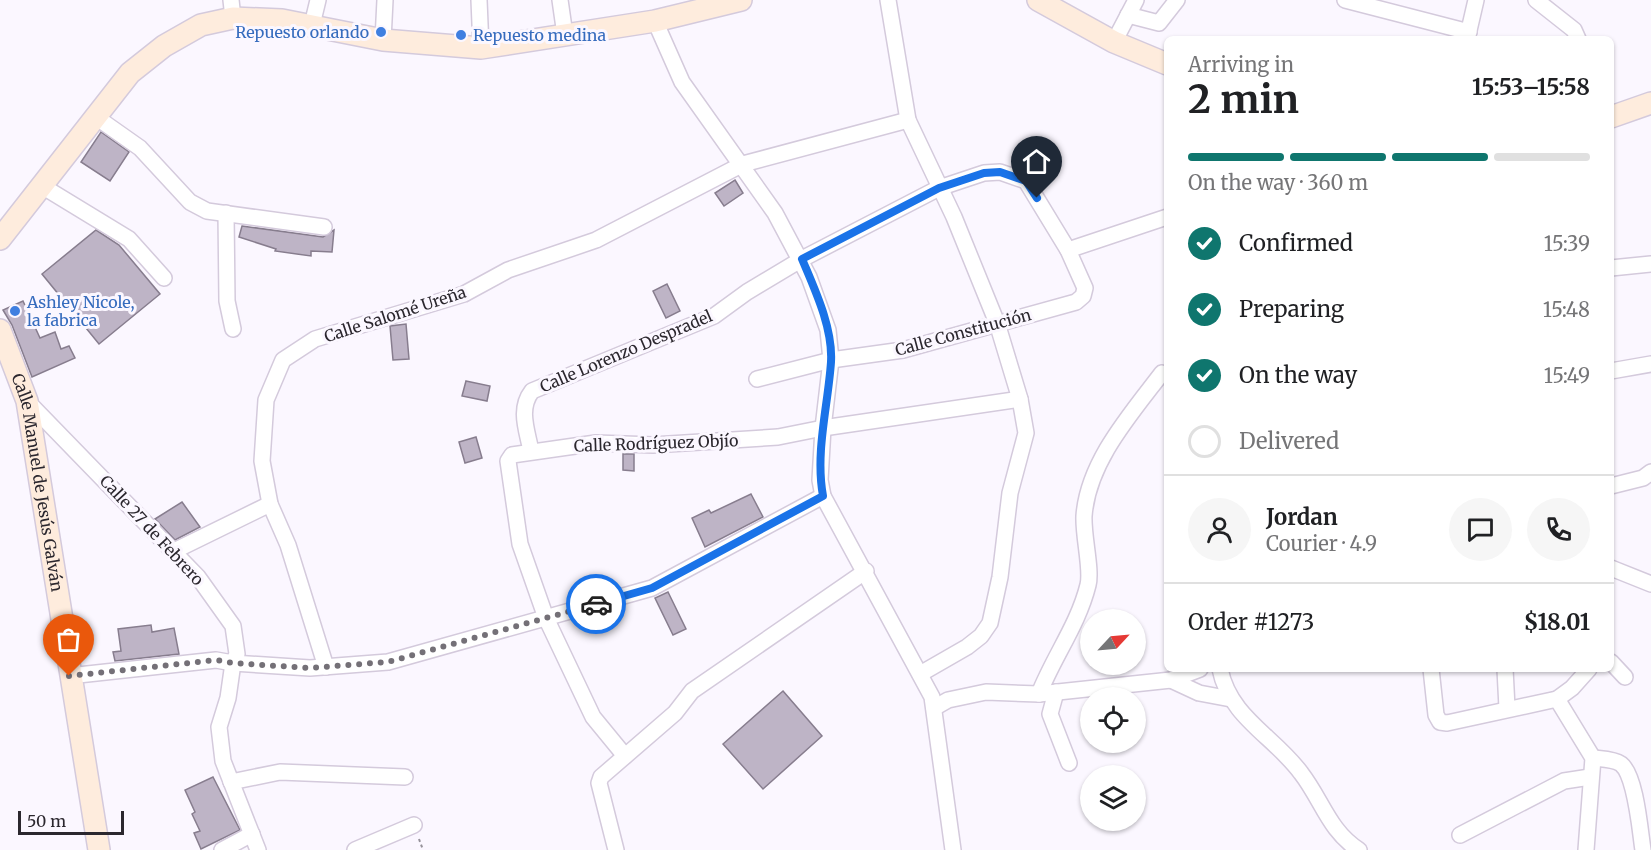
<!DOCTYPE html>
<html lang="en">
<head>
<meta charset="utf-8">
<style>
	:root { --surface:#fff; --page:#f6f6f6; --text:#202124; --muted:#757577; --line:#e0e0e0; --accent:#0f766e }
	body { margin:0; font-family:Merriweather,serif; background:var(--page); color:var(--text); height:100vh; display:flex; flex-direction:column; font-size:22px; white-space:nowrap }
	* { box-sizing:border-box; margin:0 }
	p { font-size:20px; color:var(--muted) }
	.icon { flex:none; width:33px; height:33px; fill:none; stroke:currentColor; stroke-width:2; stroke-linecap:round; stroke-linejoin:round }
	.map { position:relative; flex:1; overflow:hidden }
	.side { position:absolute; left:1164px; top:36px; width:450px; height:636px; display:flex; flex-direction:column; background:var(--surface); border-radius:9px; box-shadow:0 2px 4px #0004 }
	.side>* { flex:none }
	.needle { width:39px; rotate:64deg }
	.buttons { position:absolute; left:1080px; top:609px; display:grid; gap:12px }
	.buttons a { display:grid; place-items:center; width:66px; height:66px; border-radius:50%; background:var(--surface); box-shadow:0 2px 4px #0004; font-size:30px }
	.scale { position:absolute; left:18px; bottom:15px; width:106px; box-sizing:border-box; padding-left:6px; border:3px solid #2b272e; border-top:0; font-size:16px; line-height:21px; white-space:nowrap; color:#2b272e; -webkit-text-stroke:4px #fbf7ff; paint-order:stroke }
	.pin { position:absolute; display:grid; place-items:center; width:51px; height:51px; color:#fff; margin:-62px -26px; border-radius:50% 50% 50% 0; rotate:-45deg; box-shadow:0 0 6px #0007 }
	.pin .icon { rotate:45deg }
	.courier { position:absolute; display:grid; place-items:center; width:60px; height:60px; margin:-30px; border:4px solid #1a73e8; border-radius:50%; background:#fff; color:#222; box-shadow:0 2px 8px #0007 }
	.head em { font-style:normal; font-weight:700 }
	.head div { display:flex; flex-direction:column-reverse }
	.head { display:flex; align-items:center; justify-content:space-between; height:102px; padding:0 24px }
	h1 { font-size:39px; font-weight:700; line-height:45px }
	.bar { display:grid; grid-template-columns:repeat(4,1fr); gap:9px 6px; align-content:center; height:72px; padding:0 24px }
	.bar i { height:8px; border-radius:4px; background:var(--line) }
	.bar .on { background:var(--accent) }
	.bar p { grid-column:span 4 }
	.line { display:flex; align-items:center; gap:15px; padding:0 24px; border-top:2px solid var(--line) }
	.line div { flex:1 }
	.round { display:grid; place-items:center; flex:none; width:63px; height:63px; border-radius:32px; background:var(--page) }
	ol { padding:0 24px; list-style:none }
	li { display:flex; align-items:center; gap:18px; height:66px }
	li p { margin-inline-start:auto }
	li .icon { padding:6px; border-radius:50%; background:var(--accent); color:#fff; stroke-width:4 }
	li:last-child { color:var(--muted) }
	li i { width:33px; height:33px; border:3px solid var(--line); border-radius:50% }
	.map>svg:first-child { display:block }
	.building { fill:#beb4c6; stroke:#877d8e; stroke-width:1.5 }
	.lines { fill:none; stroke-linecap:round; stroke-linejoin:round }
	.street-casing { stroke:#d4cadc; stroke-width:18 }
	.secondary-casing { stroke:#d4cadc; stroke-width:24 }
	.path { stroke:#96929a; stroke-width:2; stroke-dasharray:3 3; stroke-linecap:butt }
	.street { stroke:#fff; stroke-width:15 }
	.secondary { stroke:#feecdd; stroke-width:21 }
	.done { stroke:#747077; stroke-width:6; stroke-dasharray:0 10.8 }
	.route { stroke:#1a73e8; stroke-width:8 }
	.shop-dot { fill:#3f7fe0; stroke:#fbf7ff; stroke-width:2 }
	.labels { text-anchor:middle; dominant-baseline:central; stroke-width:6; stroke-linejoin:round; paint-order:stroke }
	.shop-label { font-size:16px; fill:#366cbe; stroke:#fbf7ff; text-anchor:start }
	.street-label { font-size:16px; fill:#2b272e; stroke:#fbf7ff }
</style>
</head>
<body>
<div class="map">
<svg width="1651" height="850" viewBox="0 0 1651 850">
	<rect width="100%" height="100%" fill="#fbf7ff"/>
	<!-- building -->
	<g class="building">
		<polygon points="101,132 129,152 110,181 81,162"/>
		<polygon points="735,180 743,193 724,206 715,193"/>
		<polygon points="242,226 323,237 334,230 332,252 311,251 311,256 275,251 276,249 239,237"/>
		<polygon points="96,230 119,245 160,294 99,344 42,274"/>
		<polygon points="667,284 680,311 666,318 653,291"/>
		<polygon points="23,301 40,338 55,332 61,349 69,346 75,358 32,377 12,325 3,310"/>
		<polygon points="406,324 409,359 393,360 390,326"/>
		<polygon points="466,381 490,386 487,401 462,396"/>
		<polygon points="476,437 482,458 465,463 459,442"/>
		<polygon points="623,454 634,454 634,471 623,470"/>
		<polygon points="751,494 763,517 705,547 692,518 709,510 711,513"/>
		<polygon points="182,502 200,527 175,540 155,519"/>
		<polygon points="668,592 686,629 673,635 655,598"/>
		<polygon points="151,625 152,632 174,628 179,654 115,661 113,652 121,651 118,629"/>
		<polygon points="783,691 822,736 763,789 723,744"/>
		<polygon points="213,777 240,830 201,849 194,833 200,831 192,814 195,812 185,790"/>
	</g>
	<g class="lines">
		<!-- street casing -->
		<g class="street-casing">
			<g id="street">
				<polyline points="231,0 233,18"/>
				<polyline points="479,0 481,48"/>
				<polyline points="560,0 565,35"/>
				<polyline points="888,0 908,120 954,217 997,323 1020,399 1026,433 1010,493 1000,577 990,623 981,636 967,647 920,674"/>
				<polyline points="1345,0 1469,32"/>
				<polyline points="1536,0 1574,30 1578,39"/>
				<polyline points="1128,15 1159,23 1177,0"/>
				<polyline points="655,21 682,82 775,213 809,277 828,330 831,360 823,428 820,480 823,496 932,697 953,850"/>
				<polyline points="312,25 318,0"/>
				<polyline points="1467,39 1476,0"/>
				<polyline points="383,40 385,0"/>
				<polyline points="1114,42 1136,0"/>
				<polyline points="96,117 140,148 190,202 207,211 324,227"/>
				<polyline points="42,186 129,239 164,278"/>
				<polyline points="226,213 227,301 233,329"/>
				<polyline points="1068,250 1167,217"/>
				<polyline points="1611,268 1651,264"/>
				<polyline points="1611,371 1651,364"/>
				<polyline points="27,401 198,577 233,626 237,654 233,663 228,698 219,727 223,761 258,850"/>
				<path d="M 531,451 C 527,430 518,409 532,391 L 714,316 L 747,292 L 802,259 L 939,188 L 984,173 L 1000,172 L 1026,181 L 1068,250 L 1085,288 L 1083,296 L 1076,302 L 903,350 L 831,360 L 757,379"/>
				<polyline points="1611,486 1643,478 1651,472"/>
				<polyline points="174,551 270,504"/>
				<polyline points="1611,568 1651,584"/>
				<polyline points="1611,662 1625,677"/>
				<polyline points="326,667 288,545 270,504 262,461 266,400 283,360 315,339 464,294 508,270 596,240 743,164 908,120"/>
				<path d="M 1220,669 C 1230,718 1274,736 1301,773 C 1322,800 1329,831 1359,850"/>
				<polyline points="1431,669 1436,715 1440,722 1447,723 1557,699 1572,688 1589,669"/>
				<polyline points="1505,669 1507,708"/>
				<polyline points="69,676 216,660 233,663 310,668 388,662 652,588 823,496"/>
				<polyline points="1171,680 1199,693 1231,699"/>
				<polyline points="1056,692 1050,714 1069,763"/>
				<path d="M 1039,694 C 1054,656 1078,625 1088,585 C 1092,570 1083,536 1084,516 C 1088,462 1130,415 1162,373"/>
				<polyline points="1557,699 1593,758 1586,850"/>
				<polyline points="934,708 948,700 986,692 1039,694 1171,680 1200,669"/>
				<polyline points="625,756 593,717 546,618 520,544 508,461 512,455 596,443 653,445 778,437 823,428 1020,399"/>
				<path d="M 1593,758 C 1601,759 1614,759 1621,764 C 1636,776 1640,831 1643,850"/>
				<polyline points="231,782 280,772 405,777"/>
				<polyline points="1460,835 1564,781 1590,777"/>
				<polyline points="222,850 252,834"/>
				<polyline points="355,850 414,825"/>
				<polyline points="616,850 599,783 601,777 675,713 692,691 866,571"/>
			</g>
		</g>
		<!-- secondary casing -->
		<g class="secondary-casing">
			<g id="secondary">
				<polyline points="1038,0 1114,42 1167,64"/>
				<polyline points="1611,117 1651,103"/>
				<polyline points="0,239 130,73 164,46 201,25 233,18 282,20 383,40 481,48 655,21 741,0"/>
				<path id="s1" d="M 0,330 L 27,401 L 99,850"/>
			</g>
		</g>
		<!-- path -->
		<polyline class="path" points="419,839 423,850"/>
		<!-- street -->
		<use href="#street" class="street"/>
		<!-- secondary -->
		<use href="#secondary" class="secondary"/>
	</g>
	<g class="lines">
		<!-- done -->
		<polyline class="done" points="69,676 216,660 232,663 309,668 388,662 596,604"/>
		<!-- route -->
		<path class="route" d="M 596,604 L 652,588 L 823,496 C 815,452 828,406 831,362 C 833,328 815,290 802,259 L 939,188 L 984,173 L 1000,172 L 1026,181 L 1037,198"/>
	</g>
	<!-- markers -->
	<g class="shop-dot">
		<circle cx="381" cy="32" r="6"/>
		<circle cx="461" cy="35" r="6"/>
		<circle cx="15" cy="311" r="6"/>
	</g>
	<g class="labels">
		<!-- shop labels -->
		<g class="shop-label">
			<text x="369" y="32" text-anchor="end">Repuesto orlando</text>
			<text x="473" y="35">Repuesto medina</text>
			<text x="27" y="302">Ashley Nicole,<tspan x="27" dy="18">la fabrica</tspan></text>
		</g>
		<!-- street labels -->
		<g class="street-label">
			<text transform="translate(395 314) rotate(-18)">Calle Salomé Ureña</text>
			<text transform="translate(963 332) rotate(-15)">Calle Constitución</text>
			<text transform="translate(626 351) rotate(-23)">Calle Lorenzo Despradel</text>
			<text transform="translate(656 443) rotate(-2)">Calle Rodríguez Objío</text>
			<text stroke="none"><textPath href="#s1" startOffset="158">Calle Manuel de Jesús Galván</textPath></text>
			<text transform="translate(152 530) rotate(47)">Calle 27 de Febrero</text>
		</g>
	</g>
</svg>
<div class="buttons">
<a><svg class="needle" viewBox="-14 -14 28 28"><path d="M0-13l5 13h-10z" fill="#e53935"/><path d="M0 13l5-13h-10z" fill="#757577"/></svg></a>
<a><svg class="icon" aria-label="locate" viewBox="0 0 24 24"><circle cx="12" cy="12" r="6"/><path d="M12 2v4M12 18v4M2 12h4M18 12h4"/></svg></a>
<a><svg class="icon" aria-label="layers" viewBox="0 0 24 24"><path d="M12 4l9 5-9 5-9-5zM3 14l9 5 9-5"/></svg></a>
</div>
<div class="scale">50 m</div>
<div class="pin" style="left:69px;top:676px;background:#ea580c"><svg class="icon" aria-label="bag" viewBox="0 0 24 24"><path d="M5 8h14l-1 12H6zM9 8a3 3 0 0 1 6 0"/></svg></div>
<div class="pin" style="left:1037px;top:198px;background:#1f2937"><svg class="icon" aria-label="home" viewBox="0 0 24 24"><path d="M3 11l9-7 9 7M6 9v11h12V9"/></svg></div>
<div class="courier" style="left:596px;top:604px"><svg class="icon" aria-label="car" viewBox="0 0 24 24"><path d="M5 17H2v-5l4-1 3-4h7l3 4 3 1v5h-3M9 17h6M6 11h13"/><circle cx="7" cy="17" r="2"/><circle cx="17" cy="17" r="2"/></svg></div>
<section class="side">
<div class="head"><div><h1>2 min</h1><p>Arriving in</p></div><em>15:53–15:58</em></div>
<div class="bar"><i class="on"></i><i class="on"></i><i class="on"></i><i></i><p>On the way · 360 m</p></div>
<ol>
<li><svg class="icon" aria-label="check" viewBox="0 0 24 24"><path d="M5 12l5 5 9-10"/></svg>Confirmed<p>15:39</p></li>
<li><svg class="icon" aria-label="check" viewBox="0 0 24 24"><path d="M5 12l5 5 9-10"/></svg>Preparing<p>15:48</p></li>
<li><svg class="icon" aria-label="check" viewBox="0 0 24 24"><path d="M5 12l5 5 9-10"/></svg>On the way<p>15:49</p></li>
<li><i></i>Delivered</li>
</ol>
<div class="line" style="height:108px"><a class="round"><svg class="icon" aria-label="person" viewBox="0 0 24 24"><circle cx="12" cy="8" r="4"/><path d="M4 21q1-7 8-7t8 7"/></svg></a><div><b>Jordan</b><p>Courier · 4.9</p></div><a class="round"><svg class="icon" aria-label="chat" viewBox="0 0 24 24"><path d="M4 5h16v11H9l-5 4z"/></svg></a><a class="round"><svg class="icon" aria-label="phone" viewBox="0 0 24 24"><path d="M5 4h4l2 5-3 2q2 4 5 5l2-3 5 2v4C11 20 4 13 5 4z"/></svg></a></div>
<div class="line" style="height:78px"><div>Order #1273</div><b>$18.01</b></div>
</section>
</div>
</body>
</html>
